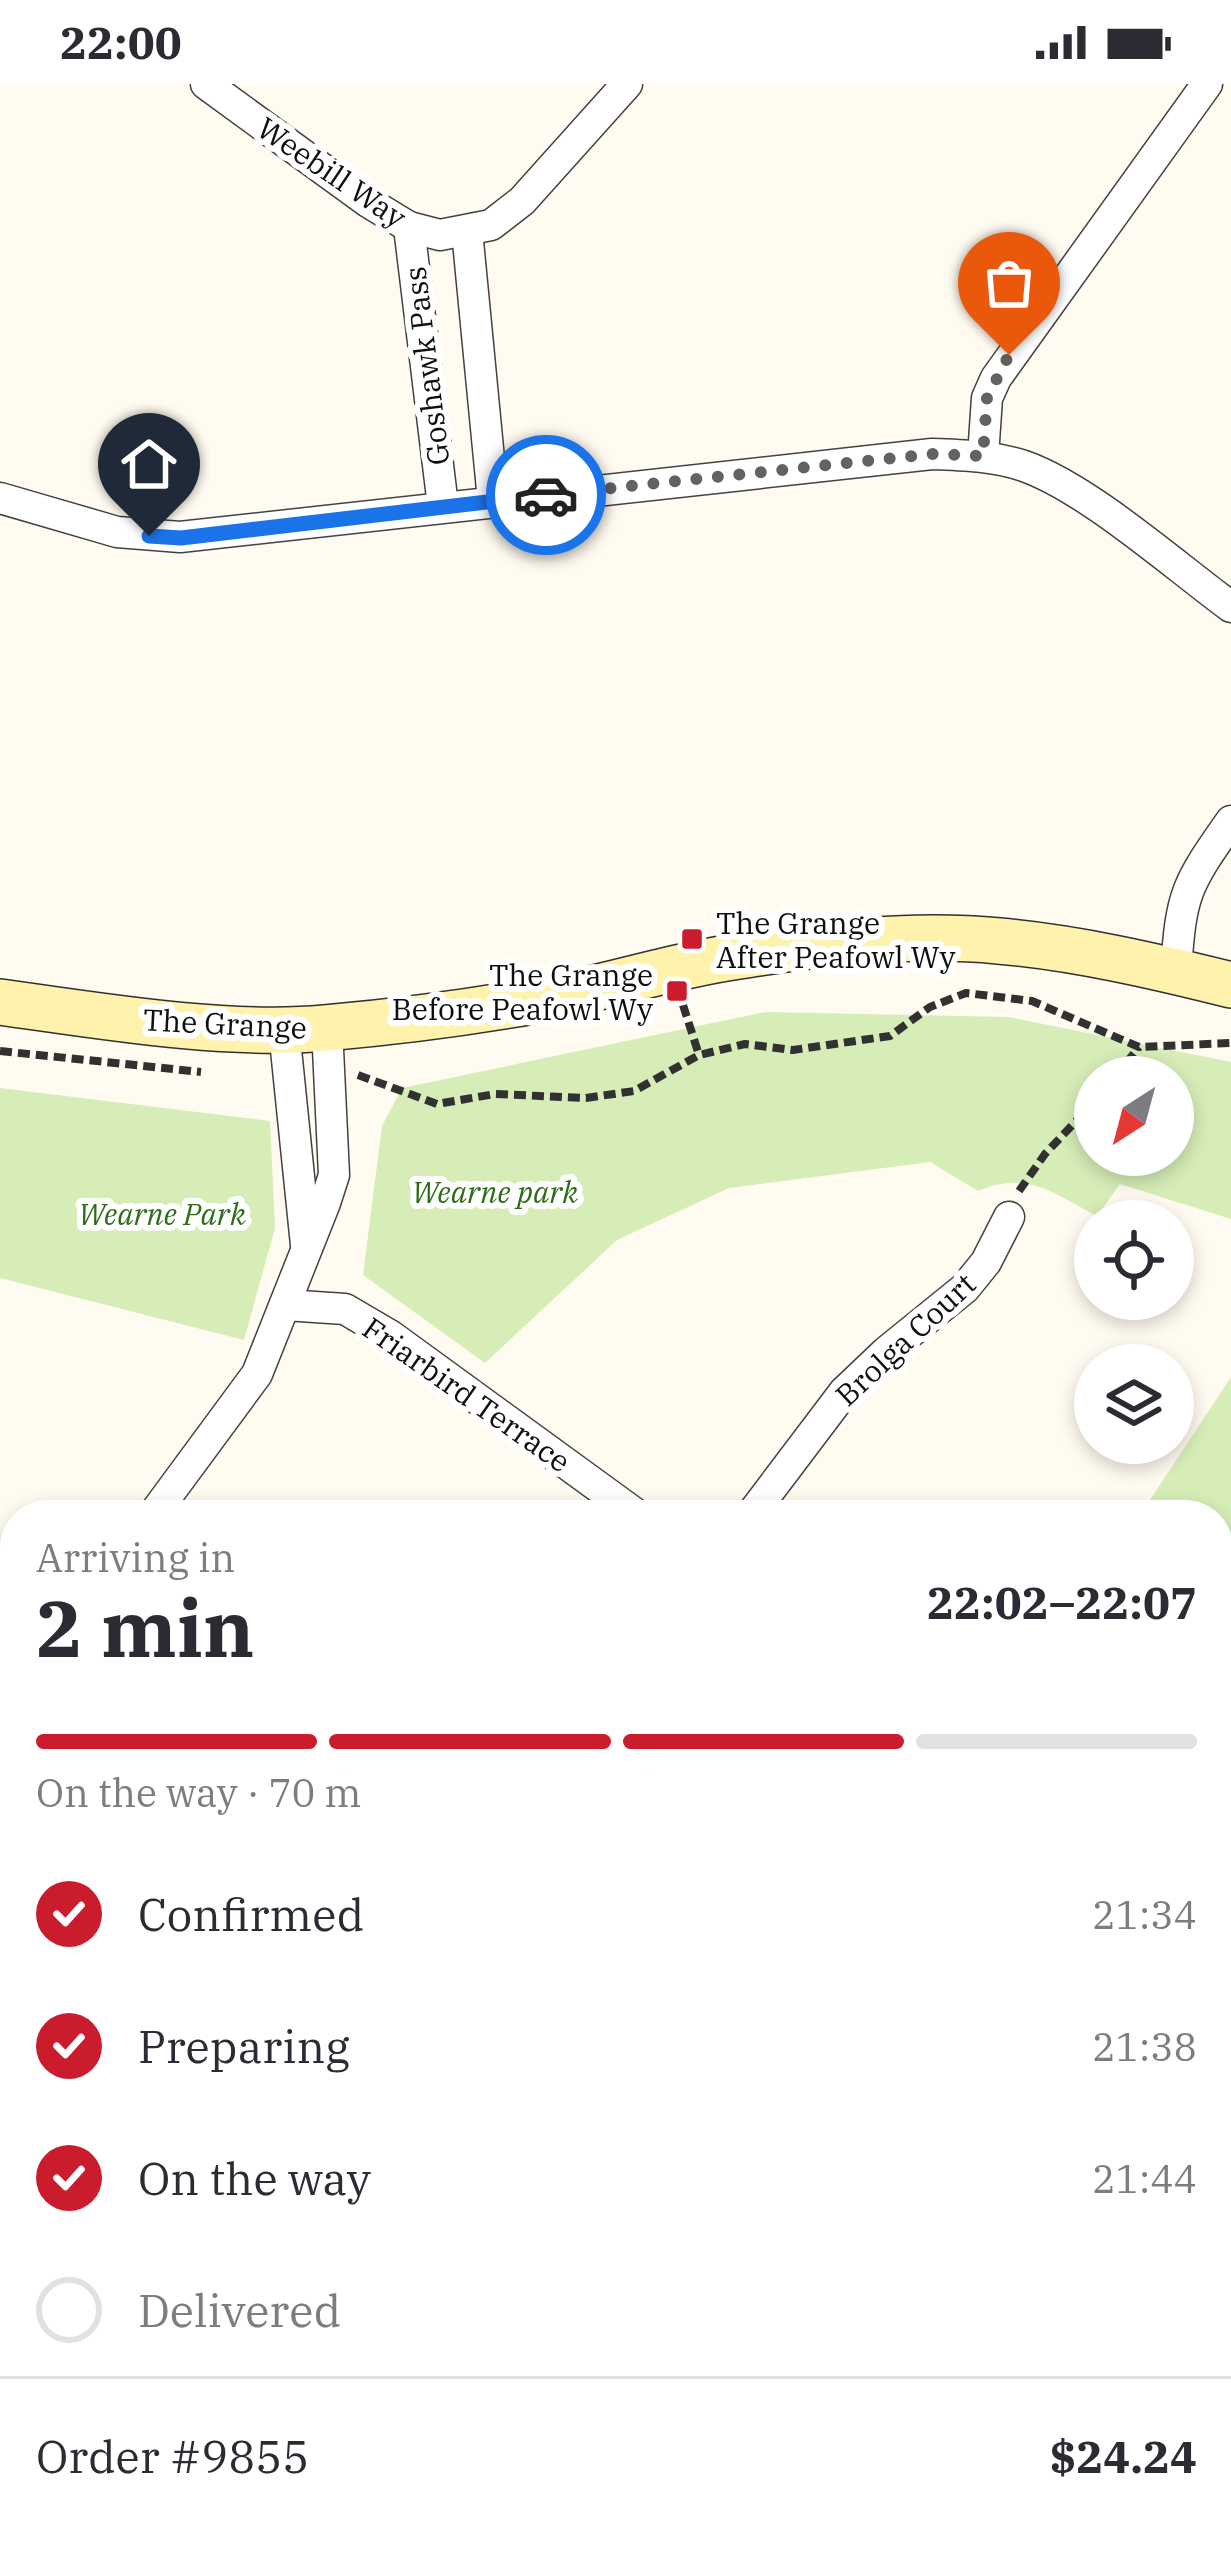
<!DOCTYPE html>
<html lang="en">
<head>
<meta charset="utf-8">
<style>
	:root { --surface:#fff; --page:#f2f2f3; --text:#2b2b33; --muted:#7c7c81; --line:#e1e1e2; --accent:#ca1c2d }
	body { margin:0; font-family:"IBM Plex Serif",serif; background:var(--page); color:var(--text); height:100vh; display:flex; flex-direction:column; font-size:45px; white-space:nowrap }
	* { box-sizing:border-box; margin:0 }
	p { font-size:39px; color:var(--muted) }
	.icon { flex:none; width:66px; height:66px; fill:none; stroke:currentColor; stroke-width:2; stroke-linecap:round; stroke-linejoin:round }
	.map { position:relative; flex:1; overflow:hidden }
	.sheet { position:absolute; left:0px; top:1416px; width:1233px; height:1056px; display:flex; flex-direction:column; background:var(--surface); border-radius:48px 48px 0 0; box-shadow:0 6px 18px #0003 }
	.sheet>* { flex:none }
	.needle { width:78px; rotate:216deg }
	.controls { position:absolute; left:1074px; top:972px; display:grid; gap:24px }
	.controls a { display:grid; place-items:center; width:120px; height:120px; border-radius:50%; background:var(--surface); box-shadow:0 6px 18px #0003; font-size:60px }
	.pin { position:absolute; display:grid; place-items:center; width:102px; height:102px; color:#fff; margin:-123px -51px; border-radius:50% 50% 50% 0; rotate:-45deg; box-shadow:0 0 12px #0007 }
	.pin .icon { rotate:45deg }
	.courier { position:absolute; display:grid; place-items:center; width:120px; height:120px; margin:-60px; border:9px solid #1a73e8; border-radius:50%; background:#fff; color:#222; box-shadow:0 3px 15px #0007 }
	.headline em { font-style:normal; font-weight:800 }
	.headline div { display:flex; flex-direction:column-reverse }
	.headline { display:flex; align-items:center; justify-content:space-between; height:204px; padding:0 36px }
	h1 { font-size:78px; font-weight:800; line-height:90px }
	.bar { display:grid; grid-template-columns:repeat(4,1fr); gap:18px 12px; align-content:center; height:144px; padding:0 36px }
	.bar i { height:15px; border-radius:9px; background:var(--line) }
	.bar .selected { background:var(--accent) }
	.bar p { grid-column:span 4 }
	.line { display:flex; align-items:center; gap:30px; padding:0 36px; border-top:3px solid var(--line) }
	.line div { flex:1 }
	ol { padding:0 36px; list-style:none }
	li { display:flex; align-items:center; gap:36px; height:132px }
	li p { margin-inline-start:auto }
	li .icon { padding:12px; border-radius:50%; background:var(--accent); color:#fff; stroke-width:4 }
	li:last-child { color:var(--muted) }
	li i { width:66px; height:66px; border:6px solid var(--line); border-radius:50% }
	.status { display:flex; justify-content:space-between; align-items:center; height:84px; padding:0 60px; background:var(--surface); direction:ltr }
	.status svg { height:33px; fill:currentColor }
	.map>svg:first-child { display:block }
	.green { fill:#d6edb7; fill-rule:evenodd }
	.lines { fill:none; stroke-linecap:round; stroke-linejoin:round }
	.street-casing { stroke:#424242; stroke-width:33 }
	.secondary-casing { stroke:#313131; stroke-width:48 }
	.path { stroke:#313131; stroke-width:8; stroke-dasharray:12 6; stroke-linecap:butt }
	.street { stroke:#fff; stroke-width:30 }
	.secondary { stroke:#fff2ac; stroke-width:45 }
	.done { stroke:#63625e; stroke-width:12; stroke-dasharray:0 21.6 }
	.route { stroke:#1a73e8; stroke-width:15 }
	.poi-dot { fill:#ca1c2d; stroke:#fff; stroke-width:4.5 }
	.labels { text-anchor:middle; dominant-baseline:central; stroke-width:12; stroke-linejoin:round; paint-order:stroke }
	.street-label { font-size:30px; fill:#0f0f0f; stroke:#fff }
	.poi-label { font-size:30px; fill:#0f0f0f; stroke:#fff; text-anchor:start }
	.park-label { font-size:30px; font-style:italic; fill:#2f6c1a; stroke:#fff }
</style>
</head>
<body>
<div class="status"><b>22:00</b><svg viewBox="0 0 49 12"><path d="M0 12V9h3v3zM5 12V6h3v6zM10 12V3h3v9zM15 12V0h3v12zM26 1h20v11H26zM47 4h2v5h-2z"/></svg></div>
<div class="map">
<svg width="1231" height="2472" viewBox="0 0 1231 2472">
	<rect width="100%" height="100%" fill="#fffbf1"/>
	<!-- green -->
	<g class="green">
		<path d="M 765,928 L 1009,933 L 1231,978 L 1231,1135 L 1120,1100 L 1097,1132 C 1053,1109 1028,1086 978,1107 L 930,1078 L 729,1104 L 617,1156 L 485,1279 L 363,1191 L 382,1042 L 402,1004 ZM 1173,993 L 1173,1071 L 1095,1071 L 1095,993 Z"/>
		<polygon points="0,1004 270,1037 275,1144 244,1256 0,1194"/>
		<polygon points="1231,1293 1231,1785 1218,1799 1218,1431 1140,1431"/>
		<polygon points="0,1569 15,1579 15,1904 0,1925"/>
		<polygon points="600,2457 724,2457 714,2472 589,2472"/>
	</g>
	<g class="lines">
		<!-- street casing -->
		<g class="street-casing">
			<g id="street">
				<polyline points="206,0 368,118 409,143 440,151 491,141 522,117 627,0"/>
				<polyline points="409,143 443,422"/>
				<polyline points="467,147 493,416"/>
				<polyline points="983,372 987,314 996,294 1207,0"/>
				<path d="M 0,414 L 117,448 L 180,453 L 932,370 C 963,371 994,372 1024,382 C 1087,404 1174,481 1231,523"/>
				<path d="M 1176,887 C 1181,809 1186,801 1231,737"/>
				<polyline points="284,946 306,1161"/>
				<polyline points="285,1221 345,1225 391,1252 637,1431"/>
				<polyline points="153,1431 257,1290 325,1119 334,1091 327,944"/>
				<polyline points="751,1431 844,1308 886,1268 965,1204 986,1178 1009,1133"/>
				<polyline points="0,1531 15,1542"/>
				<polyline points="0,1973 15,1954"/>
				<polyline points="1218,2067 1231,2049"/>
				<polyline points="0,2070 15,2084"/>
				<polyline points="1218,2316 1231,2325"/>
				<polyline points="0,2466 15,2445"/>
				<polyline points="509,2472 520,2457"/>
			</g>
		</g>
		<!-- secondary casing -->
		<g class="secondary-casing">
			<g id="secondary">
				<path d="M 0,918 C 101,932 224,953 325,944 C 394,938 465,929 533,917 C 604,905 673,881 746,871 C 827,858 917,849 999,857 C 1077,864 1155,882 1231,901"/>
				<polyline points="1218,1887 1231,1869"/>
				<polyline points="801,2472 812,2457"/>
			</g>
		</g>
		<!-- path -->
		<g class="path">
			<polyline points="683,921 699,971"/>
			<polyline points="0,967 201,988"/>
			<polyline points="358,991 437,1020 495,1010 586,1014 634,1007 699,971 745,960 793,966 890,952 930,923 966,909 1032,917 1139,963 1231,959"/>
			<polyline points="1115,993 1139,963"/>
			<polyline points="1019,1107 1045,1070 1095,1017"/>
		</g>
		<!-- street -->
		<use href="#street" class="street"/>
		<!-- secondary -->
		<use href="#secondary" class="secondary"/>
	</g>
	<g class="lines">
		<!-- done -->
		<polyline class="done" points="546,411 932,370 983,372 987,314 1009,271"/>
		<!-- route -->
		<polyline class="route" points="149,452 181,454 546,411"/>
	</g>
	<!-- markers -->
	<g class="poi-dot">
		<rect x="680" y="843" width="24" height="24" rx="6"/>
		<rect x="665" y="895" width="24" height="24" rx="6"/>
	</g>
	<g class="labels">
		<!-- street labels -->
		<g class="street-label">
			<text transform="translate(332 88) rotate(34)">Weebill Way</text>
			<text transform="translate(426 282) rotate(-97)">Goshawk Pass</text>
			<text transform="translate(225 939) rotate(3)">The Grange</text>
			<text transform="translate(905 1255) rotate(-43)">Brolga Court</text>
			<text transform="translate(467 1310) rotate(35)">Friarbird Terrace</text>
		</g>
		<!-- poi labels -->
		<g class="poi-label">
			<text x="716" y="838">The Grange<tspan x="716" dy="34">After Peafowl Wy</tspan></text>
			<text x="653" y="890" text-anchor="end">The Grange<tspan x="653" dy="34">Before Peafowl Wy</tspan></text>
		</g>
		<!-- park labels -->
		<g class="park-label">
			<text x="495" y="1107">Wearne park</text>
			<text x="162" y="1129">Wearne Park</text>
		</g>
	</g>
</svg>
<div class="controls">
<a><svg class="needle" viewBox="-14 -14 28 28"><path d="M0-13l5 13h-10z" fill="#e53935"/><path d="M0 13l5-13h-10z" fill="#7c7c81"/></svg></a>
<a><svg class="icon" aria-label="locate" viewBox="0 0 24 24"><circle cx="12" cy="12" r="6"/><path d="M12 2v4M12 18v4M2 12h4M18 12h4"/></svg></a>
<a><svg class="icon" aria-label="layers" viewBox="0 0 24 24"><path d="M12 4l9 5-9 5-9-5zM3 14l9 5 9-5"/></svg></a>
</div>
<div class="pin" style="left:1009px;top:271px;background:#ea580c"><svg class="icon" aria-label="bag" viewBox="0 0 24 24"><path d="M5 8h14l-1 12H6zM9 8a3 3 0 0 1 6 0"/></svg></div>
<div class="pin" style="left:149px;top:452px;background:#1f2937"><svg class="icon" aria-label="home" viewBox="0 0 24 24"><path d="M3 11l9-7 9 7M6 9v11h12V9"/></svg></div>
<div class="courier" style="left:546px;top:411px"><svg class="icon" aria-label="car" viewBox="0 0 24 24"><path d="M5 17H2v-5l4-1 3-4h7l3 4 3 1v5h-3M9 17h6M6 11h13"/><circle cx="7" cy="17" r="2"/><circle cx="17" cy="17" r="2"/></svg></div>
<section class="sheet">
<div class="headline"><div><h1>2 min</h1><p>Arriving in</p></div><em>22:02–22:07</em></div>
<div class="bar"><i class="selected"></i><i class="selected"></i><i class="selected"></i><i></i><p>On the way · 70 m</p></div>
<ol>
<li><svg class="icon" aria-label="check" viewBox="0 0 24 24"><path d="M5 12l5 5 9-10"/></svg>Confirmed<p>21:34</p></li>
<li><svg class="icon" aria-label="check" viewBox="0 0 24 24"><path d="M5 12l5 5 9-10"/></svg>Preparing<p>21:38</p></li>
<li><svg class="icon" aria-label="check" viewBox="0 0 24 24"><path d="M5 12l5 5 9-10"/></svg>On the way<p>21:44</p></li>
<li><i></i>Delivered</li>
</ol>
<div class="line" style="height:156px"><div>Order #9855</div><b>$24.24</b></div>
</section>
</div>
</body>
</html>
